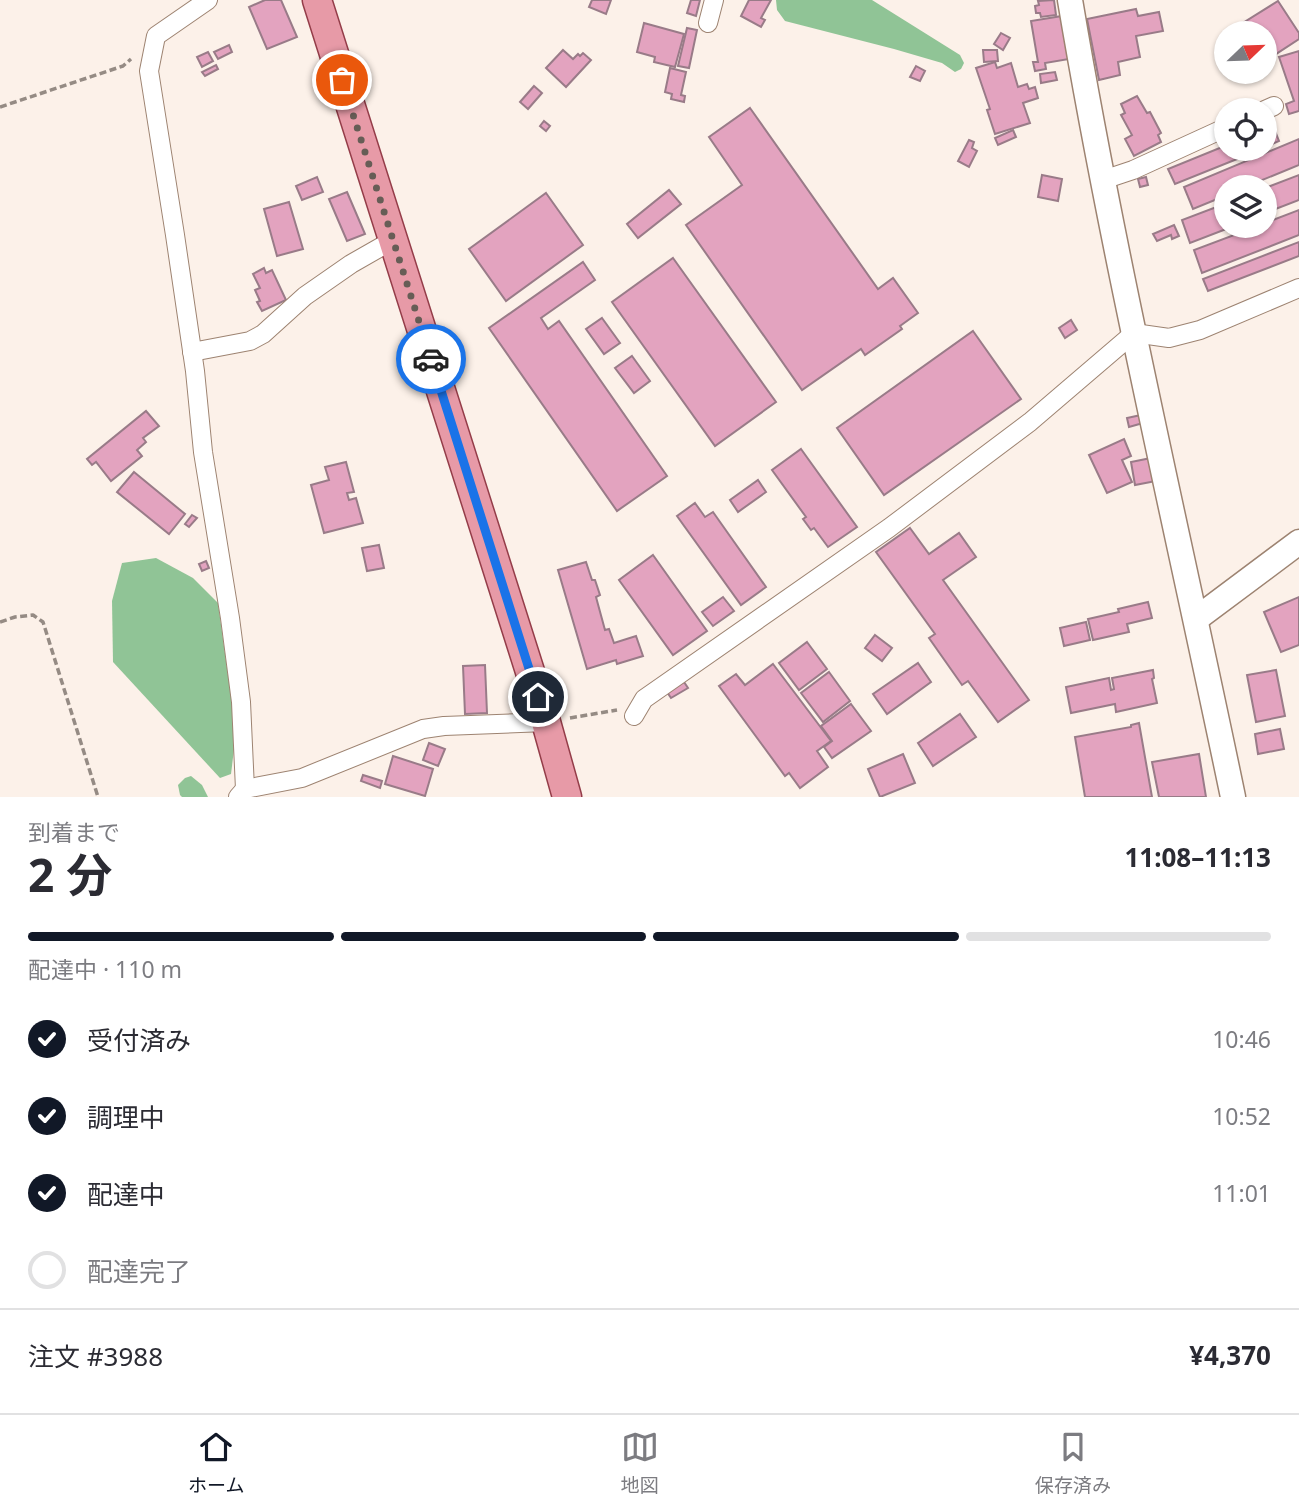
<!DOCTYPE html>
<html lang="ja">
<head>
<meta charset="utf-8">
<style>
	:root { --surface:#fff; --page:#f2f2f3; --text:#2b2b33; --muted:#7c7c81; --line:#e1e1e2; --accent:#111827 }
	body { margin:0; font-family:"Noto Sans","Noto Sans JP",sans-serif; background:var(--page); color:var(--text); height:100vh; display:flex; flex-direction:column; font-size:26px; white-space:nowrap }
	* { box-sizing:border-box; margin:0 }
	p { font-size:23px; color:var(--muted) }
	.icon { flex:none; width:38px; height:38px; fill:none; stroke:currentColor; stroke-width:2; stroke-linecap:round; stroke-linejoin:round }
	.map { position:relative; height:797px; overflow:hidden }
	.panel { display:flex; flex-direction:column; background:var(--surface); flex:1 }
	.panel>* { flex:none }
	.needle { width:46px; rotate:67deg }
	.buttons { position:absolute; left:1214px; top:21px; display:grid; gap:14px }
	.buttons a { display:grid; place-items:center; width:63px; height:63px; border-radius:50%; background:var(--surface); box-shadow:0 2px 5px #0004; font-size:35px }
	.pin { position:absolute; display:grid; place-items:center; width:60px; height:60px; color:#fff; margin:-30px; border:4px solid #fff; border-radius:50%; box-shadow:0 2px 7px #0007 }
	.courier { position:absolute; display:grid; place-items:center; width:70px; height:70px; margin:-35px; border:5px solid #1a73e8; border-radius:50%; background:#fff; color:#222; box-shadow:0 2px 9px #0007 }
	.overview em { font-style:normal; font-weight:700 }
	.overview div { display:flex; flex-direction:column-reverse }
	.overview { display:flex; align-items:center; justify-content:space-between; height:119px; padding:0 28px }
	h1 { font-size:46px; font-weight:700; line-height:52px }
	.bar { display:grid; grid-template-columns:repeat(4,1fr); gap:10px 7px; align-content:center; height:84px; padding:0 28px }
	.bar i { height:9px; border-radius:5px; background:var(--line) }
	.bar .selected { background:var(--accent) }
	.bar p { grid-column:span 4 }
	.line { display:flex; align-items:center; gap:18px; padding:0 28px; border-top:2px solid var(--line) }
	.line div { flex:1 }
	ol { padding:0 28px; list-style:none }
	li { display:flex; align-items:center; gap:21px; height:77px }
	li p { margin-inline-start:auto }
	li .icon { padding:7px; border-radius:50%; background:var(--accent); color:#fff; stroke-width:4 }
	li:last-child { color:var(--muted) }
	li i { width:38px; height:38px; border:4px solid var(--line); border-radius:50% }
	.dock { display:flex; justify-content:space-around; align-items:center; height:98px; border-top:2px solid var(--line); background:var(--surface); font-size:19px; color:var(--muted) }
	.dock a { display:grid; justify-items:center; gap:4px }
	.dock .selected { color:var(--accent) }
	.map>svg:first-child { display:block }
	.forest { fill:#90c496 }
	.building { fill:#e3a3bf; stroke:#997b88; stroke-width:2 }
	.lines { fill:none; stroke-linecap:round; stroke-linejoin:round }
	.street-casing { stroke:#9d8371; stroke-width:20 }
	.secondary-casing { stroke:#9d8371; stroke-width:27 }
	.primary-casing { stroke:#943d49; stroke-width:31 }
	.path { stroke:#958b84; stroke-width:3.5; stroke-dasharray:7 3.5; stroke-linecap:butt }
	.street { stroke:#fff; stroke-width:18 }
	.secondary { stroke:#fff; stroke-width:24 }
	.primary { stroke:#e79aa7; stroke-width:28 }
	.done { stroke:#675d56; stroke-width:7; stroke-dasharray:0 12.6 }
	.route { stroke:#1a73e8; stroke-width:9 }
</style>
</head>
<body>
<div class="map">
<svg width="1299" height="797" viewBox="0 0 1299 797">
	<rect width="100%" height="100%" fill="#fcf1e9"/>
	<!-- forest -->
	<g class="forest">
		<polygon points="776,0 872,0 960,55 964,63 961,69 955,72 942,63 894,49 785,21 777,10"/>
		<polygon points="156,558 193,578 218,603 236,733 231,774 220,778 113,662 112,601 122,563"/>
		<polygon points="191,776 202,785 208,797 182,797 180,795 178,785 185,778"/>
	</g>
	<!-- building -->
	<g class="building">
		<polygon points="265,0 281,0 297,37 267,49 249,7"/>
		<polygon points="592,0 611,0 606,14 589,7"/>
		<polygon points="691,0 700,0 696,16 687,13"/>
		<polygon points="749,0 771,0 761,18 765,20 761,27 741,16"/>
		<polygon points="1054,0 1056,15 1041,17 1040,13 1036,13 1035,6 1039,5 1038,1"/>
		<polygon points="1278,1 1299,33 1299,39 1270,58 1265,51 1265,33 1243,33 1238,26"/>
		<polygon points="1136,9 1138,16 1159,12 1163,31 1136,36 1140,57 1118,62 1120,75 1099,80 1087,19"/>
		<polygon points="1062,16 1069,59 1045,63 1046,69 1035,71 1033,62 1038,62 1031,21"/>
		<polygon points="644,23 684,34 675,67 654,62 655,57 637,52"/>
		<polygon points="687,28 697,30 689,68 678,66"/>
		<polygon points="1001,33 1010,38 1003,50 994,44"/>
		<polygon points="229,45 232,52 218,59 214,52"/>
		<polygon points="563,50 573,59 578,54 580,56 583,53 591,60 566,87 546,68"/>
		<polygon points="983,50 997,50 998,61 984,62"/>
		<polygon points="1299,51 1299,111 1289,114 1286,104 1294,101 1279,57"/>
		<polygon points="208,52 213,61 202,67 197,57"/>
		<polygon points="995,62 997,68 1011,63 1018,87 1027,84 1029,89 1035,87 1038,98 1023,103 1030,123 995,134 987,110 990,109 976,68"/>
		<polygon points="216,65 218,69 205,76 202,72"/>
		<polygon points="916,66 925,71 920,81 910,77"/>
		<polygon points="670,68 686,72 681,95 685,96 684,102 671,99 672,94 665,92"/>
		<polygon points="1055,72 1057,80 1041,83 1040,74"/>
		<polygon points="534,86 542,93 528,109 520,102"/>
		<polygon points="1137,96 1147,113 1150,112 1161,133 1158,135 1161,142 1134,156 1125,139 1132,135 1121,115 1125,113 1121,104"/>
		<polygon points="750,108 878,289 893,278 918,313 900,326 902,329 865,355 861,349 802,390 686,225 742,185 709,137"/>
		<polygon points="544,121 550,126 546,131 540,126"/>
		<polygon points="1273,126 1279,141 1265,147 1265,129"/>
		<polygon points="1013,130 1016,137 998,145 995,138"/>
		<polygon points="1299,139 1299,165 1245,187 1227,187 1227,195 1193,209 1184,187"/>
		<polygon points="969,140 974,142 972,148 977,151 969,167 958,161"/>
		<polygon points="1227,145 1227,149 1262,149 1175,184 1168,169"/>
		<polygon points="1042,175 1062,179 1058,201 1038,197"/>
		<polygon points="1299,175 1299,200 1265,213 1265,188"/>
		<polygon points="317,177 323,192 302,200 296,186"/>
		<polygon points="1146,177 1148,185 1140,187 1138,179"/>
		<polygon points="669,190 681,204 638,238 627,224"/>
		<polygon points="347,192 365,234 347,241 329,199"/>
		<polygon points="546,193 583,245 506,301 469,249"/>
		<polygon points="289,202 303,249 277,256 264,209"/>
		<polygon points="1227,203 1227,226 1234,226 1190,243 1182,220"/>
		<polygon points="1299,210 1299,235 1202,273 1194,250 1258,226 1265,226 1265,223"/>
		<polygon points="1174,225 1179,236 1172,239 1171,235 1157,241 1153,234"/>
		<polygon points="1299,242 1299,256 1208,291 1203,279"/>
		<polygon points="673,258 776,402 715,446 612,302"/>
		<polygon points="583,262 595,280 541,318 548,329 559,321 667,476 617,511 489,328"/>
		<polygon points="264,268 266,273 272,270 286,300 262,311 257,302 260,301 255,290 260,288 253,274"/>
		<polygon points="602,318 620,343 604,354 586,329"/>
		<polygon points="1071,320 1077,330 1065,338 1059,328"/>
		<polygon points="973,331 1021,399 884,495 837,428"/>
		<polygon points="632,356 650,381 634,393 615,368"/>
		<polygon points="146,411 159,426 143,438 146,442 137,450 142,456 111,481 96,462 92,465 87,459"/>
		<polygon points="1141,415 1143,423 1129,427 1127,418"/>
		<polygon points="1124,439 1131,456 1122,460 1132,482 1107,493 1089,455"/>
		<polygon points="801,449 857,527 828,547 814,528 811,530 803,519 806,517 772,470"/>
		<polygon points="1151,458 1156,481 1135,485 1131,462"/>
		<polygon points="346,462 354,492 347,493 349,500 356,498 363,523 324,533 311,485 329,480 325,467"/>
		<polygon points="134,472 185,514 169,534 117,492"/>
		<polygon points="758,480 766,492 738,512 730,500"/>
		<polygon points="695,503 705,517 713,512 766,587 741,605 677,516"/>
		<polygon points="192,515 197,518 189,527 185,524"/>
		<polygon points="910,528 929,554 959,533 976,557 943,580 1029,700 998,722 968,681 962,685 929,638 935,634 876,552"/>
		<polygon points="379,545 384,568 367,571 362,548"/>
		<polygon points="653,555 707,631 673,655 619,580"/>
		<polygon points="206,561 209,568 202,571 199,564"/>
		<polygon points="586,562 592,580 595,580 600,595 596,597 605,630 609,629 614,643 636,636 643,656 617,664 616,660 587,669 558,570"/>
		<polygon points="723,597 734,611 713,626 702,612"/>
		<polygon points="1299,597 1299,645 1281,652 1264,612"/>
		<polygon points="1148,602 1152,618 1127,624 1129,632 1093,640 1088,619 1119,612 1118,609"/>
		<polygon points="1086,622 1090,640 1064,646 1060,628"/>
		<polygon points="875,635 892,648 882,661 865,648"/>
		<polygon points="807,642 827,669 799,690 779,663"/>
		<polygon points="918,663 931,682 887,714 873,694"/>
		<polygon points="773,664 831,741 817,751 828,767 800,788 789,773 785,776 719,686 736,674 745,685"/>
		<polygon points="485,665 487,713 465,714 463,666"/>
		<polygon points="1153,670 1154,678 1152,679 1157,703 1116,712 1115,704 1071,713 1066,687 1109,678 1111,690 1114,689 1112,678"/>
		<polygon points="1276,670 1285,716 1256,722 1247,675"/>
		<polygon points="829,672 850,701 823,722 801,693"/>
		<polygon points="684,682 688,688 671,698 667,692"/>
		<polygon points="851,704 871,731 832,758 824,747 832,741 821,726"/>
		<polygon points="960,714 976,737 933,766 918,743"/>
		<polygon points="1139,723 1152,797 1085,797 1075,737 1131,727 1131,725"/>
		<polygon points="1280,729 1284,749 1258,754 1255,734"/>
		<polygon points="429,743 445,749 438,766 423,760"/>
		<polygon points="903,754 915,783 880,797 868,769"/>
		<polygon points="1199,754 1206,797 1159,797 1152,762"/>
		<polygon points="393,756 433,769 425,796 385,784"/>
		<polygon points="363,775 382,781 380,788 361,781"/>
	</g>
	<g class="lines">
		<!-- street casing -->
		<g class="street-casing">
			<g id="street">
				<polyline points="208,0 156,36 149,71 175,235 195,371 203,452 230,618 241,702 245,789"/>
				<polyline points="708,23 714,0"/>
				<polyline points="1265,110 1274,106"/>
				<polyline points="1103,180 1133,170 1227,127"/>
				<polyline points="192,352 250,341 263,334 305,296 351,264 393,240"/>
				<polyline points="634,716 644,699 889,528 1030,422 1134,333 1169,338 1200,330 1299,288"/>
				<polyline points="238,797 245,789 302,778 423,729 444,726 546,722"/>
			</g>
		</g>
		<!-- secondary casing -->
		<g class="secondary-casing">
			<g id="secondary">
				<path d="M 1070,0 C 1115,267 1178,532 1233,797"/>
				<polyline points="1196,619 1299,542"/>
			</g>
		</g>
		<!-- primary casing -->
		<g class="primary-casing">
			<polyline id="primary" points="317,0 546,722 567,797"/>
		</g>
		<!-- path -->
		<g class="path">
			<polyline points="0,107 123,66 131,59"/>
			<polyline points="0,622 15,617 33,615 43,622 98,797"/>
			<polyline points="570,718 617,710"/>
		</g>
		<!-- street -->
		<use href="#street" class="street"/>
		<!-- secondary -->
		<use href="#secondary" class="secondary"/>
		<!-- primary -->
		<use href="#primary" class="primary"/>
	</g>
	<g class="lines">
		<!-- done -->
		<polyline class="done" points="342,80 431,359"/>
		<!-- route -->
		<polyline class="route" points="431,359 538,697"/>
	</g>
</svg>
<div class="buttons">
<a><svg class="needle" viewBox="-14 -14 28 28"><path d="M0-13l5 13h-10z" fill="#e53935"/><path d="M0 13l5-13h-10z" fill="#7c7c81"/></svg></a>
<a><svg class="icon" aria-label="locate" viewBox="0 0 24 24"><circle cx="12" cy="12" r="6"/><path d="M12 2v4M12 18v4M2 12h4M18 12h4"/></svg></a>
<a><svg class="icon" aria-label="layers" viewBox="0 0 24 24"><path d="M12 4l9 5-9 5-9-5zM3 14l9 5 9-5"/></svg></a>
</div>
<div class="pin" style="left:342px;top:80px;background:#ea580c"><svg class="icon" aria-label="bag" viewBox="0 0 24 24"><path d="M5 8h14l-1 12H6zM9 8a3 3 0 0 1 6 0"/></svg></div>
<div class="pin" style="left:538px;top:697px;background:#1f2937"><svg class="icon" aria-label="home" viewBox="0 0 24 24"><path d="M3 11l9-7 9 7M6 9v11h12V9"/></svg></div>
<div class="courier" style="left:431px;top:359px"><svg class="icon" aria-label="car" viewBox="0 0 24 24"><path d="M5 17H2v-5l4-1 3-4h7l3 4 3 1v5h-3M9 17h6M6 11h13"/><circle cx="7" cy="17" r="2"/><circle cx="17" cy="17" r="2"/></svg></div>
</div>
<section class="panel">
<div class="overview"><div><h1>2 分</h1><p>到着まで</p></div><em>11:08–11:13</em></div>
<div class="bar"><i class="selected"></i><i class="selected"></i><i class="selected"></i><i></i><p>配達中 · 110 m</p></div>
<ol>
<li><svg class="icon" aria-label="check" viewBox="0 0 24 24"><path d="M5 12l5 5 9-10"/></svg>受付済み<p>10:46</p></li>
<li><svg class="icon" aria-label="check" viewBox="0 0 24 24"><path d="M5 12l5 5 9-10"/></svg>調理中<p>10:52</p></li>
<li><svg class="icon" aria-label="check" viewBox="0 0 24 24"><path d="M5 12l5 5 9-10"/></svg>配達中<p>11:01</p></li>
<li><i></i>配達完了</li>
</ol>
<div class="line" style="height:91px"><div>注文 #3988</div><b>¥4,370</b></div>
</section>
<nav class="dock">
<a class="selected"><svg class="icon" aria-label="home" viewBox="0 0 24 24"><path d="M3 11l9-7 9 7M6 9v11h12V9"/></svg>ホーム</a>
<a><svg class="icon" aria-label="map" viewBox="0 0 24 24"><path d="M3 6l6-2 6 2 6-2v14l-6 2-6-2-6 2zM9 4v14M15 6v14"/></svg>地図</a>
<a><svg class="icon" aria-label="saved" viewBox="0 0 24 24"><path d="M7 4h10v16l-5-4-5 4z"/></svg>保存済み</a>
</nav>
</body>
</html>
